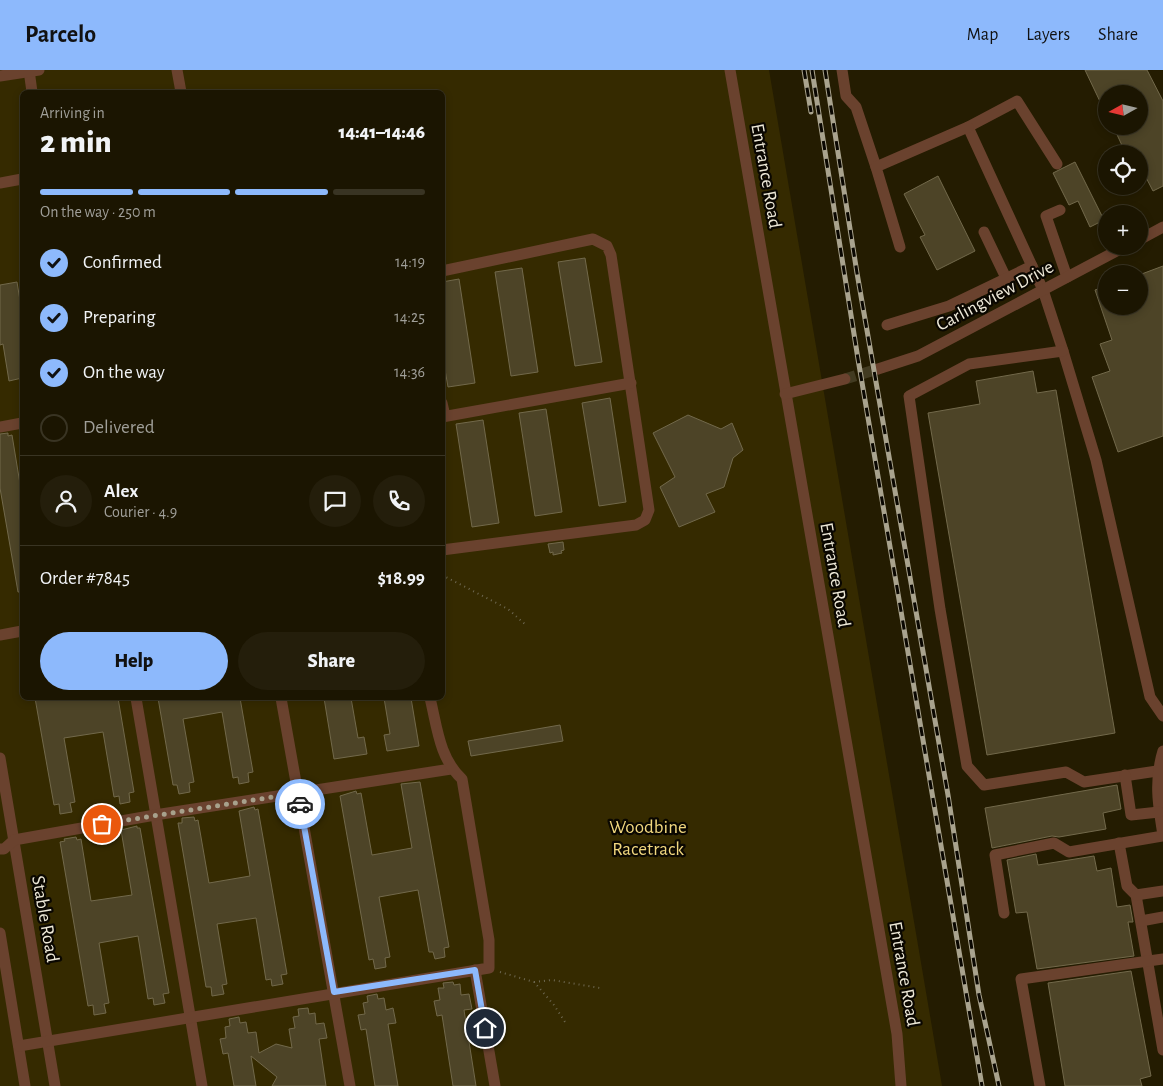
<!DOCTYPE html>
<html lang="en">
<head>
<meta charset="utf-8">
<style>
	:root { --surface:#1b1501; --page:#241e0b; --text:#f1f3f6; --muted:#a09f99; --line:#393423; --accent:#8db9fc }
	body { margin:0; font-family:"Alegreya Sans",sans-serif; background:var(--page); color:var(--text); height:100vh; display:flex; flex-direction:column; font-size:19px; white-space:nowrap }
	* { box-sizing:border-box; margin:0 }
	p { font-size:16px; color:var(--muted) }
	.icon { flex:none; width:28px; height:28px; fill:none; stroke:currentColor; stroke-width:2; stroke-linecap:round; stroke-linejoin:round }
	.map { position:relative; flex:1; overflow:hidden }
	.sheet { position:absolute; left:20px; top:20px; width:425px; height:610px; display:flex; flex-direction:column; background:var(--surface); border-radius:8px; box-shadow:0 2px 8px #0003,0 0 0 1px var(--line) }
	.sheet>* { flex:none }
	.needle { width:32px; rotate:262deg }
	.buttons { position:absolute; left:1098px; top:15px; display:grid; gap:10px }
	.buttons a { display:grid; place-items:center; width:50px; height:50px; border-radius:50%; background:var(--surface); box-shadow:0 2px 8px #0003,0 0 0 1px var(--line); font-size:25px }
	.pin { position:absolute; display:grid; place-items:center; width:42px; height:42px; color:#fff; margin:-21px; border:2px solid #fff; border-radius:50%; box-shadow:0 1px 5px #0007 }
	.courier { position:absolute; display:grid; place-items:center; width:50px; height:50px; margin:-25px; border:4px solid #8db9fc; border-radius:50%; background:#fff; color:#222; box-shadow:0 1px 6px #0007 }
	.head em { font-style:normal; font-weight:800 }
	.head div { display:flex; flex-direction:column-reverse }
	.head { display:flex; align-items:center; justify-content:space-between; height:85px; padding:0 20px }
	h1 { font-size:32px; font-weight:800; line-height:38px }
	.bar { display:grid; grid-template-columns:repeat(4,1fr); gap:8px 5px; align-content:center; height:60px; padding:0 20px }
	.bar i { height:6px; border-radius:4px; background:var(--line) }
	.bar .selected { background:var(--accent) }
	.bar p { grid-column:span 4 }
	.line { display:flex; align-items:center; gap:12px; padding:0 20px; border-top:1px solid var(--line) }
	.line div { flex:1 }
	.round { display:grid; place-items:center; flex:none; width:52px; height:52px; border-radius:26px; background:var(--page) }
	ol { padding:0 20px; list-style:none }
	li { display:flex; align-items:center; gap:15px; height:55px }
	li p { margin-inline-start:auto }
	li .icon { padding:5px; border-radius:50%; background:var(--accent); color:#111; stroke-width:4 }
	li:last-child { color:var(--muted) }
	li i { width:28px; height:28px; border:2px solid var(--line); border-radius:50% }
	.cta { display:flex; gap:10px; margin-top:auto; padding:10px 20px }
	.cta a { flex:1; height:58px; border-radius:30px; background:var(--accent); color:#111; font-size:20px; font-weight:800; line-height:58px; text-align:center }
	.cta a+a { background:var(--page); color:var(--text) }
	header { display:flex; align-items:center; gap:30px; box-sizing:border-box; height:70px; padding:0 25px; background:var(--accent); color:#111 }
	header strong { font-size:24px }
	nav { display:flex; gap:28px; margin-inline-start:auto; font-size:18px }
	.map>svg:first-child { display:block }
	.green { fill:#352a00; fill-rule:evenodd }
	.building { fill:#4d4427; stroke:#72694b }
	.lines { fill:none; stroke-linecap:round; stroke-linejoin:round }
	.minor-tunnel { stroke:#423b21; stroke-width:11; stroke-dasharray:11 5.5; stroke-linecap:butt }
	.path { stroke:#6e6850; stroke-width:2; stroke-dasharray:1 4; stroke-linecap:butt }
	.minor { stroke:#6a422e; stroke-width:11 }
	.rail-casing { stroke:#a9a38e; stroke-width:5 }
	.rail { stroke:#0a0701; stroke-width:3; stroke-dasharray:9; stroke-linecap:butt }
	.done { stroke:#a7a18c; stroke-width:5; stroke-dasharray:0 9 }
	.route { stroke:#8db9fc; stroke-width:6 }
	.labels { text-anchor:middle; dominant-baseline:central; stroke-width:4.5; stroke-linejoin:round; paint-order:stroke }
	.street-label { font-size:19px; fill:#ede8d7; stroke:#0a0701 }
	.park-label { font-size:19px; fill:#f1d77e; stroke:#0a0701 }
</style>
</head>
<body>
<header>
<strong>Parcelo</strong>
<nav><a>Map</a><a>Layers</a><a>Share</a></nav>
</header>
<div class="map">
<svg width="1163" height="1016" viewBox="0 0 1163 1016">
	<rect width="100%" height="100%" fill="#241c01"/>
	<!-- green -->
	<path class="green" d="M 0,0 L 769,0 L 942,1016 L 0,1016 ZM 22,22 L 442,22 L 442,628 L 22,628 Z"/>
	<!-- building -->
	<g class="building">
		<polygon points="1085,0 1147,0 1163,31 1163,116 1153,121 1139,94 1139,84 1126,84 1113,56 1139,56 1139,24 1106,24 1106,44"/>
		<polygon points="1075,92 1104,150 1090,157 1078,131 1069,135 1053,103"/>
		<polygon points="938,106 975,181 937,200 920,167 925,165 904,124"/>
		<polygon points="585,188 602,292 575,296 558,192"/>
		<polygon points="1163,196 1163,366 1118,382 1092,307 1110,301 1100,274 1112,270 1095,220 1106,216 1106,236 1139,236 1139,205"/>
		<polygon points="522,198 538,302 511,306 495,202"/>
		<polygon points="459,209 475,313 448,317 442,282 442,212"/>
		<polygon points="17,212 22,243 22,308 9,311 3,274 0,275 0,215"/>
		<polygon points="1033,301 1037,323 1056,320 1115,663 987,685 928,343 980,334 976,311"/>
		<polygon points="610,328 626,432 599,436 582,333"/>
		<polygon points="546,339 562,442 535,446 519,343"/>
		<polygon points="688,345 721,359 732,353 743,380 733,388 724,417 706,424 715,442 679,457 660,417 675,407 653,363"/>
		<polygon points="483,350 499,453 472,457 456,354"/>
		<polygon points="8,363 8,366 12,365 22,426 22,522 18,522 0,418 0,364"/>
		<polygon points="563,472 564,480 561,481 562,483 553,485 553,482 550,483 548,474"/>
		<polygon points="35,628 56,628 57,630 73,628 118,628 134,722 129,723 130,732 120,734 119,726 114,727 103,662 64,668 75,732 70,733 72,742 60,744 59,734 54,735"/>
		<polygon points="158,628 240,628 253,702 248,703 249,712 239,714 238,707 233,708 222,642 183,649 194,712 189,713 190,722 179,724 177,715 173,715"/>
		<polygon points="324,628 351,628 358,668 364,667 367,684 334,689"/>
		<polygon points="384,628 411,628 419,676 387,681 384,665 390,664"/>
		<polygon points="560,655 563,671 471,686 468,671"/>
		<polygon points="420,712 449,877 444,878 445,887 435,889 433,882 429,882 418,820 379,827 390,887 385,888 386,897 375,899 373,889 369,890 340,726 356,721 357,724 361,723 372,785 412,778 401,714"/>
		<polygon points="1117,715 1121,739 1103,743 1106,759 1059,767 1052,766 992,778 985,738"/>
		<polygon points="254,737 255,740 258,739 287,904 281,905 283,914 272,916 271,909 266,910 256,848 217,854 227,914 222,915 224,924 212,926 211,917 206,917 178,753 182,753 182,748 194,747 195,751 198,750 209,813 250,806 239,741"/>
		<polygon points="137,756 137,758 140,758 169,923 163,924 165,933 154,935 153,928 148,929 138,866 99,873 109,933 104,934 106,943 94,945 93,935 88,936 60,772 65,771 64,769 76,767 77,770 81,769 91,831 132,825 121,760"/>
		<polygon points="1036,784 1038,795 1094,786 1097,801 1111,798 1117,837 1130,835 1133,852 1128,852 1134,886 1037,899 1027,842 1016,843 1007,790"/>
		<polygon points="1131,901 1151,1006 1140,1009 1142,1016 1065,1016 1048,913"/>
		<polygon points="453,912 454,915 460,914 461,925 469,924 472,939 464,940 476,1016 453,1016 442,945 437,946 434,931 440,930 438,918 444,918 443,913"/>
		<polygon points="377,924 378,929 384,928 386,940 393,938 396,953 388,954 398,1016 375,1016 366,959 361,960 358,945 365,944 363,933 368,932 367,926"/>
		<polygon points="308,938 309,944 315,943 316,954 324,953 327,968 319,969 326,1016 272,1016 277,1007 251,986 256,1016 234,1016 228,983 223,984 220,969 226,968 225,957 230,956 229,949 239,947 240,953 246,952 248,963 256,962 259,983 276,974 292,978 289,959 295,958 293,947 299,946 298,939"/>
	</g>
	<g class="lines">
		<!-- minor-tunnel -->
		<polyline class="minor-tunnel" points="845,309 878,299"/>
		<!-- path -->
		<g class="path">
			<polyline points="442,505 508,539 527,556"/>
			<polyline points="500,902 534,912 554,935 567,955"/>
			<polyline points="534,912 552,910 600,918"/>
		</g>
		<!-- minor -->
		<g class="minor">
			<polyline points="29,0 32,22"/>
			<polyline points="177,0 181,22"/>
			<polyline points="730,0 897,964 901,1016"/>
			<polyline points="842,0 846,26 856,37 876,97"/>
			<polyline points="0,6 39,0"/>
			<polyline points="1057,94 1017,31 968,57 1043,220 1063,281 1096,390 1150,627 1163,646"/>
			<polyline points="0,113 22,109"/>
			<polyline points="1060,140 1046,146 1067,207"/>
			<polyline points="984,162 1006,208"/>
			<polyline points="1139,170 1163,157"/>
			<polyline points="900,177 876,97 968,57"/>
			<polyline points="442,201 593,169 607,176 611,185 649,440 645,450 636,455 442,480"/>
			<polyline points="887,255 949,236 1032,196"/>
			<polyline points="1063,281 969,294 909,326 940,539 967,696 984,715 1066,702 1084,712 1157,701"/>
			<polyline points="878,299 918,286 1126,176"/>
			<polyline points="785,324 845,309"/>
			<polyline points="442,333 445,346"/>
			<polyline points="442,347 631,313"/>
			<polyline points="0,357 22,353"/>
			<polyline points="0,565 22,561"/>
			<polyline points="136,628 202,1016"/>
			<polyline points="281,628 350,1016"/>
			<path d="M 1163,681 C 1154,710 1158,735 1163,765"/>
			<polyline points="0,688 55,1016"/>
			<polyline points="1125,705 1131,745 1159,742"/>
			<polyline points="1119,773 1127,816 1136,825 1163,980"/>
			<polyline points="0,779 4,779 14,770 155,745 451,699"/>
			<polyline points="1136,825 1163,821"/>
			<polyline points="1004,843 995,785 1054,773 1069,782 1163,766"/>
			<polyline points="1141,851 1163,847"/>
			<polyline points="0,863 25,1016"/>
			<polyline points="475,900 495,1016"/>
			<path d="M 19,976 L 489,898 L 489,870 L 462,709 C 439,688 437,656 430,628"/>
			<polyline points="1040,1016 1021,909 1163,889"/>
		</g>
		<!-- rail casing -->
		<g class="rail-casing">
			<g id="rail">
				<polyline points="804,0 811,42"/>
				<polyline points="812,0 858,289 982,1016"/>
				<polyline points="825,0 857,203 948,725 979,925 999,1016"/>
			</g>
		</g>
		<!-- rail -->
		<use href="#rail" class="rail"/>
	</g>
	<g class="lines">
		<!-- done -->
		<polyline class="done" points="102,754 298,723 300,734"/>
		<!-- route -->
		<polyline class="route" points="300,734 334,922 475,900 485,958"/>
	</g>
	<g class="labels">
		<!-- street labels -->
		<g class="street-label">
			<text transform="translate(766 106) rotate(80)">Entrance Road</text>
			<text transform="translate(995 226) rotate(-28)">Carlingview Drive</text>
			<text transform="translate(835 505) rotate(80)">Entrance Road</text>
			<text transform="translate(45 849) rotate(80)">Stable Road</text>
			<text transform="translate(904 904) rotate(80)">Entrance Road</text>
		</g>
		<!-- park labels -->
		<g class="park-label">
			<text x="648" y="757">Woodbine<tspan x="648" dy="22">Racetrack</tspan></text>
		</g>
	</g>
</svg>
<div class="buttons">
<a><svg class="needle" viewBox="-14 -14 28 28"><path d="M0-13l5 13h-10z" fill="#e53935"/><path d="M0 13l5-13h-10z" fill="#a09f99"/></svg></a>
<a><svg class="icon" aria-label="locate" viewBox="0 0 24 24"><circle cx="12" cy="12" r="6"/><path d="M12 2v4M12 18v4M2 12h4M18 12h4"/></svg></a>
<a>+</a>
<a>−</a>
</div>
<div class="pin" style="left:102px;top:754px;background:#ea580c"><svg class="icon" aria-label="bag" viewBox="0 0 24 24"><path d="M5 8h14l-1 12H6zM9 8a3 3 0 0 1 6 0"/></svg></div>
<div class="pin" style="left:485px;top:958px;background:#1f2937"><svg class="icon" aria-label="home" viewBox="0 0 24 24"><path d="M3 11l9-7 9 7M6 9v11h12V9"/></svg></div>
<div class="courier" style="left:300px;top:734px"><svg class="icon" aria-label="car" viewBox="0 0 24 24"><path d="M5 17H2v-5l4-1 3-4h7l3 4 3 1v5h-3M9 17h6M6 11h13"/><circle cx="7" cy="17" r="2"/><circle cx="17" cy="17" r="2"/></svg></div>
<section class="sheet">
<div class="head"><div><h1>2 min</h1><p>Arriving in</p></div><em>14:41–14:46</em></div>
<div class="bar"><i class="selected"></i><i class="selected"></i><i class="selected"></i><i></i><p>On the way · 250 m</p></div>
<ol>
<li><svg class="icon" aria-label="check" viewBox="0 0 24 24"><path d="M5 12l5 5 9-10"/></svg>Confirmed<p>14:19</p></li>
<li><svg class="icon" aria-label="check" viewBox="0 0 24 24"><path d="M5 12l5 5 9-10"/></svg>Preparing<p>14:25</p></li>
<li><svg class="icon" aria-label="check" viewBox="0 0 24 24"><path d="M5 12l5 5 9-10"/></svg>On the way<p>14:36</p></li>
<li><i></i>Delivered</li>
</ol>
<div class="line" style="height:90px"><a class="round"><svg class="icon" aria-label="person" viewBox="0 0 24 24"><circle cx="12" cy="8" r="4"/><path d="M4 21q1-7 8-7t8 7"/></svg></a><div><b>Alex</b><p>Courier · 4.9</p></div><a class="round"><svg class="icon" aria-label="chat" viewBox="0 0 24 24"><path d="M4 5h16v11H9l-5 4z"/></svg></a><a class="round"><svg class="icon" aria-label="phone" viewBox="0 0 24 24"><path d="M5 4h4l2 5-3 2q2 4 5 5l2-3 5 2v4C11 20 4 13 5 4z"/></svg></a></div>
<div class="line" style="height:65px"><div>Order #7845</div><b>$18.99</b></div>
<div class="cta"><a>Help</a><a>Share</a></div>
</section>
</div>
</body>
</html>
